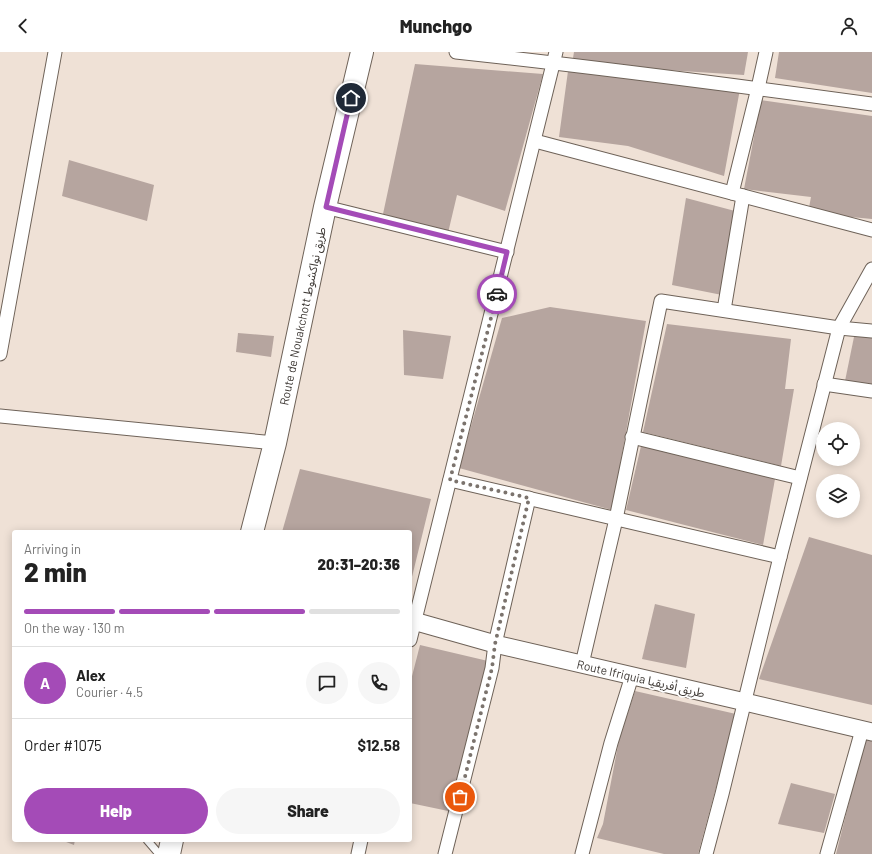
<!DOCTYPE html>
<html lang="en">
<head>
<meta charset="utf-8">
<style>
	:root { --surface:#fff; --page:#f6f6f6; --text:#222; --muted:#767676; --line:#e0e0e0; --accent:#a44bb7 }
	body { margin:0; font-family:Barlow,"Noto Sans Arabic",sans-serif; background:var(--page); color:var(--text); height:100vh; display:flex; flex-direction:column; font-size:15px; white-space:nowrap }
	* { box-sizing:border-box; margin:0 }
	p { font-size:13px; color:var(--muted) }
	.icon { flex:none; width:22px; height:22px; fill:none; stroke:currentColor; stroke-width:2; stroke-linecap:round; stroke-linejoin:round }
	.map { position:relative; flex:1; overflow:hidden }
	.side { position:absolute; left:12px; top:478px; width:400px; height:312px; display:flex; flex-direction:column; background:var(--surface); border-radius:4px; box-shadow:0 2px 10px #0003 }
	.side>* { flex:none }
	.tools { position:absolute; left:816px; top:370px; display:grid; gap:8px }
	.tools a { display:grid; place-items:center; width:44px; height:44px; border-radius:50%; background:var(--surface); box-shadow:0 2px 10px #0003; font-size:20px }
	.pin { position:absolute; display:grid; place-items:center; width:34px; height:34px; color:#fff; margin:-17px; border:2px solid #fff; border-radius:50%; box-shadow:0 1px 4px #0007 }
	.courier { position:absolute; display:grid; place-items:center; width:40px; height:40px; margin:-20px; border:3px solid #a44bb7; border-radius:50%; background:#fff; color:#222; box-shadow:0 1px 5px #0007 }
	.head em { font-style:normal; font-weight:800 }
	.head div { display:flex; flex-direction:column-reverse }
	.head { display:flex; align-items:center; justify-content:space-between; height:68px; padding:0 12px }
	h1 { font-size:26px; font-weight:800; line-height:30px }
	.bar { display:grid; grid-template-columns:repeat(4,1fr); gap:6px 4px; align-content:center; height:48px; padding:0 12px }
	.bar i { height:5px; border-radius:3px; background:var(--line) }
	.bar .selected { background:var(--accent) }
	.bar p { grid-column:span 4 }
	.line { display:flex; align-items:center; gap:10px; padding:0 12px; border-top:1px solid var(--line) }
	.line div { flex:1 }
	.round { display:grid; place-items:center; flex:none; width:42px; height:42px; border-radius:21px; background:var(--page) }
	.action { display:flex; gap:8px; margin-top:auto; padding:8px 12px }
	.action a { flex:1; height:46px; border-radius:24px; background:var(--accent); color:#fff; font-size:16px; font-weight:800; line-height:46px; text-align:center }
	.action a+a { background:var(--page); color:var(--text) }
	header { display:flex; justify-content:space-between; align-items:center; height:52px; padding:0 12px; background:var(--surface); font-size:18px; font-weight:800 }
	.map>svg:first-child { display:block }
	.building { fill:#b6a59f }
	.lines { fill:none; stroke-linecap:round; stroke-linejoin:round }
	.service-casing { stroke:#6e6258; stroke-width:9 }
	.minor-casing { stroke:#6e6258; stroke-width:15 }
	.tertiary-casing { stroke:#6e6258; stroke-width:19 }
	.trunk-casing { stroke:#6e6258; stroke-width:24 }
	.service { stroke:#fff; stroke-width:7 }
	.minor { stroke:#fff; stroke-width:13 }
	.tertiary { stroke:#fff; stroke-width:17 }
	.trunk { stroke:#fff; stroke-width:22 }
	.done { stroke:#7b736d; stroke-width:4; stroke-dasharray:0 7.2 }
	.route { stroke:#a44bb7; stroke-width:5 }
	.labels { text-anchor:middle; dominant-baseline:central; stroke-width:3.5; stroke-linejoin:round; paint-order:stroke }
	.street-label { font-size:12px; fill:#3d3834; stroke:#fff }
</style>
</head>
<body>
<header><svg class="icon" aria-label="back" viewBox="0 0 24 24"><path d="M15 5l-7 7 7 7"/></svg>Munchgo<svg class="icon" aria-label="person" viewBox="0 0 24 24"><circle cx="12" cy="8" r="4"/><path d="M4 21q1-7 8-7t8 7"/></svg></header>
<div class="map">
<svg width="872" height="802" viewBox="0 0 872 802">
	<rect width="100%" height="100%" fill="#efe1d6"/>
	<!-- building -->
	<g class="building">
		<polygon points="574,0 748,0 744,23 572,12"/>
		<polygon points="779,0 872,0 872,41 775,26"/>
		<polygon points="415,12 543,22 505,159 457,143 448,181 383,162"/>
		<polygon points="568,19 740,37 724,124 628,94 559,85"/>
		<polygon points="761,48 872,64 872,167 808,161 811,145 744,137"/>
		<polygon points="69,108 154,133 147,169 62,144"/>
		<polygon points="686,146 735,159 722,243 672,233"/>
		<polygon points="550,255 646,269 612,458 459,416 502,266"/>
		<polygon points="667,272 791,287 785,337 794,337 781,414 643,380"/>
		<polygon points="403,278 451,284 443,327 404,323"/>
		<polygon points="855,280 872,282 872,332 845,329"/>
		<polygon points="238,281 274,284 271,305 236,300"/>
		<polygon points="641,394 775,427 763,493 626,458"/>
		<polygon points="300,417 431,447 411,529 410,480 282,480"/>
		<polygon points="809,485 872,503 872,653 759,627"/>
		<polygon points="655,552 695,562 686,616 642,607"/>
		<polygon points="420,593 488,609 453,760 410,751 410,632"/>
		<polygon points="635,639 736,662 698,802 664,802 597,786 603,772 619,688"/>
		<polygon points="865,687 872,689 872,802 836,802"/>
		<polygon points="791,731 835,742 824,781 778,772"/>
		<polygon points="61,788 75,788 74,793"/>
	</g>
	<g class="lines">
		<!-- service casing -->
		<g class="service-casing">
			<polyline id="service" points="147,788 159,802"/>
		</g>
		<!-- minor casing -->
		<g class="minor-casing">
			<g id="minor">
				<path d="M 456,0 C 595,15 733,33 872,52"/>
				<polyline points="535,89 872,178"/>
				<polyline points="732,141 758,36 766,0"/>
				<polyline points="325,155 507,200"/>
				<polyline points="724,258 743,144"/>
				<polyline points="0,302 55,0"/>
				<polyline points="824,332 872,339"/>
				<polyline points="0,364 275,391"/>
				<polyline points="632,385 800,426"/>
				<polyline points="450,428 780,505"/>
				<polyline points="410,588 556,0"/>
				<polyline points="582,612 616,467 661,249 839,276 872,279"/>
				<polyline points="358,802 361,788"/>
				<polyline points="445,802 492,616 495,592 529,446"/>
				<polyline points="582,802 611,691 632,624"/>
				<polyline points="706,802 722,742 780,505 839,276 872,217"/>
				<polyline points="827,802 862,678"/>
			</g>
		</g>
		<!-- tertiary casing -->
		<g class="tertiary-casing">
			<polyline id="tertiary" points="410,568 495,592 745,650 872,680"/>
		</g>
		<!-- trunk casing -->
		<g class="trunk-casing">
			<g id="trunk">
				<polyline points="252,480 275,391 325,155 362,0"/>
				<polyline points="169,802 172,788"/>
			</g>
		</g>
		<!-- service -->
		<use href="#service" class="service"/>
		<!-- minor -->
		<use href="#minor" class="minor"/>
		<!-- tertiary -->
		<use href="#tertiary" class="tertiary"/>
		<!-- trunk -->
		<use href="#trunk" class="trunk"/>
	</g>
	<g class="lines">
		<!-- done -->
		<polyline class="done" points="460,745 492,616 495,592 529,446 450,428 497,242"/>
		<!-- route -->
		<polyline class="route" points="351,46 326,155 507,200 497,242"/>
	</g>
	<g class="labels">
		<!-- street labels -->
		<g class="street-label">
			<text transform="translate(302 264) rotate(-78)">Route de Nouakchott طريق نواكشوط</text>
			<text transform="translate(641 626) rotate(13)">Route Ifriquia طريق أفريقيا</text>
		</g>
	</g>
</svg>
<div class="tools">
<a><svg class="icon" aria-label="locate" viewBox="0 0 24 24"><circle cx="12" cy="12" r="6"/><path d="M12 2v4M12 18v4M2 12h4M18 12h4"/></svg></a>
<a><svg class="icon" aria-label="layers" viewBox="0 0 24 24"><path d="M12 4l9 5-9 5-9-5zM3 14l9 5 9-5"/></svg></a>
</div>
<div class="pin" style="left:460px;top:745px;background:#ea580c"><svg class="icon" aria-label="bag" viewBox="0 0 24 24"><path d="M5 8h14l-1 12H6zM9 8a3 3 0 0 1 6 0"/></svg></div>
<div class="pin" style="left:351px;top:46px;background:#1f2937"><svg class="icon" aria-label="home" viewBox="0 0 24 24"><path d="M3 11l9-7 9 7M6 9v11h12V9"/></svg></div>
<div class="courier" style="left:497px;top:242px"><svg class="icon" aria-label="car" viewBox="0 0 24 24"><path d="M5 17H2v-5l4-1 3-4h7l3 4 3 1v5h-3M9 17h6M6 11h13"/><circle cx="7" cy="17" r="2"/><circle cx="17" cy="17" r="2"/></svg></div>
<section class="side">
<div class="head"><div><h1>2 min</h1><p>Arriving in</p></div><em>20:31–20:36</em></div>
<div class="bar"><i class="selected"></i><i class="selected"></i><i class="selected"></i><i></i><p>On the way · 130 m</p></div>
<div class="line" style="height:72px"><b class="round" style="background:var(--accent);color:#fff">A</b><div><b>Alex</b><p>Courier · 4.5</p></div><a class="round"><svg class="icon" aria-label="chat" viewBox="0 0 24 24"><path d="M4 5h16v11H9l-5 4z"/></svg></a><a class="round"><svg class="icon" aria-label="phone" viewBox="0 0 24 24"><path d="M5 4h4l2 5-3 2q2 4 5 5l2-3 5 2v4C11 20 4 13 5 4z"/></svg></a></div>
<div class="line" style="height:52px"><div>Order #1075</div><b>$12.58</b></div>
<div class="action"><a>Help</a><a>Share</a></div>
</section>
</div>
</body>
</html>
